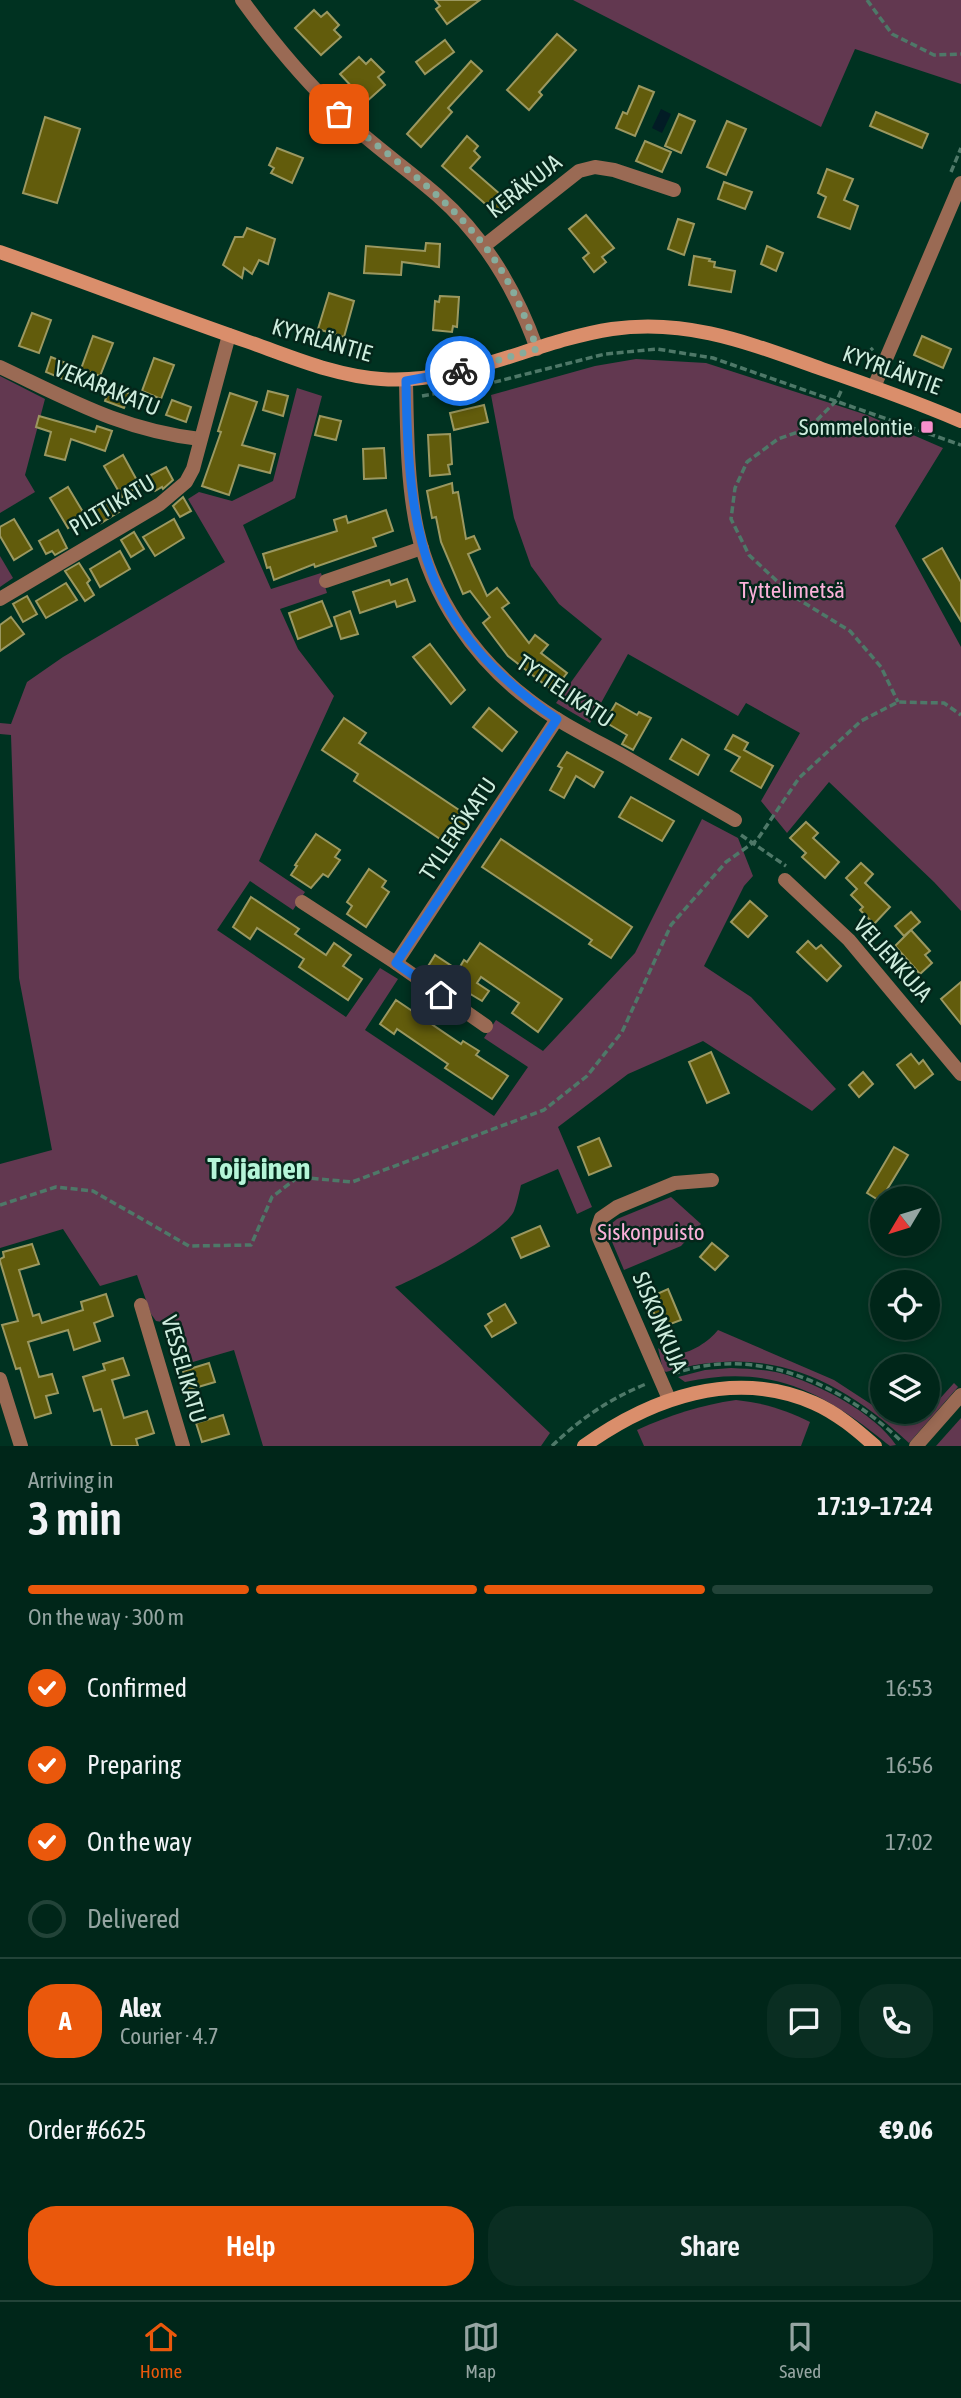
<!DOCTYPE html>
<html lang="en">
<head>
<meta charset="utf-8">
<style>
	:root { --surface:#002619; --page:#0a2e22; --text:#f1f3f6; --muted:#95a5a2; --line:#224338; --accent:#ea580c }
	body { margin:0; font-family:"Asap Condensed",sans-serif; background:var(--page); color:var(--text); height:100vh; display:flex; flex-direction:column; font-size:26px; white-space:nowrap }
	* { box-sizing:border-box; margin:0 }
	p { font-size:23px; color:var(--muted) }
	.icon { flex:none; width:38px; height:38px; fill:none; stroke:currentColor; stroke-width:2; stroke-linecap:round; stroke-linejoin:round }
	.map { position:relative; height:1446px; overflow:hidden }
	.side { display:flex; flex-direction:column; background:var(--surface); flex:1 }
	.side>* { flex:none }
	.needle { width:46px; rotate:232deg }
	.fabs { position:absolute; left:870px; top:1186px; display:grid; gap:14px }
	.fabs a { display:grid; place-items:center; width:70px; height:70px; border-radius:50%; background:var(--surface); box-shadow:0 4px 10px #0003,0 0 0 2px var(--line); font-size:35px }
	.pin { position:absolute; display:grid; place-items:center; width:60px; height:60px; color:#fff; margin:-30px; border-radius:14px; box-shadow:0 4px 10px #0006 }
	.courier { position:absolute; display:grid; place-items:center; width:70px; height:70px; margin:-35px; border:5px solid #1a73e8; border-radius:50%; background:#fff; color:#222; box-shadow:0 2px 9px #0007 }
	.summary em { font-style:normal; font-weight:600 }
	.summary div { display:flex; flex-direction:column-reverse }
	.summary { display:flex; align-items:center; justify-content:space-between; height:119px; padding:0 28px }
	h1 { font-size:46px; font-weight:600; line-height:52px }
	.bar { display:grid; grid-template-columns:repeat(4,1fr); gap:10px 7px; align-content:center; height:84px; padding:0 28px }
	.bar i { height:9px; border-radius:5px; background:var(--line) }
	.bar .selected { background:var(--accent) }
	.bar p { grid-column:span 4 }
	.line { display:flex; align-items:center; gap:18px; padding:0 28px; border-top:2px solid var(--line) }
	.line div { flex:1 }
	.round { display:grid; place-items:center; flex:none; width:74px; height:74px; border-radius:28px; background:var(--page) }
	ol { padding:0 28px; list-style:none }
	li { display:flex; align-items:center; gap:21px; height:77px }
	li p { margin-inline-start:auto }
	li .icon { padding:7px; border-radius:50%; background:var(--accent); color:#fff; stroke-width:4 }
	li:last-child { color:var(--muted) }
	li i { width:38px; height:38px; border:4px solid var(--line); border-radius:50% }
	.cta { display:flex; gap:14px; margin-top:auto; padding:14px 28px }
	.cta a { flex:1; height:80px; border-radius:28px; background:var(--accent); color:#fff; font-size:28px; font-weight:600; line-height:80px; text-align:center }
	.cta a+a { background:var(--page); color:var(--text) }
	.tab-bar { display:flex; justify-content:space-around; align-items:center; height:98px; border-top:2px solid var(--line); background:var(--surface); font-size:19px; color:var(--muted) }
	.tab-bar a { display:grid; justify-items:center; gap:4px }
	.tab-bar .selected { color:var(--accent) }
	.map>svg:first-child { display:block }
	.green { fill:#623850 }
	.water { fill:#021c25 }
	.building { fill:#625c0c; stroke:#9b9860; stroke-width:2 }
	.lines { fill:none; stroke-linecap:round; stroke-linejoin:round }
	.path { stroke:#4e7868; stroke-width:3.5; stroke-dasharray:7 3.5; stroke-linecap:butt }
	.street { stroke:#9a6a54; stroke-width:14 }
	.secondary { stroke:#da8e6b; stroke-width:14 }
	.done { stroke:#86ac9c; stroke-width:7; stroke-dasharray:0 12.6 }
	.route { stroke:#1a73e8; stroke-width:9 }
	.poi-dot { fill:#f890cc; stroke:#04261a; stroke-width:2.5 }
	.labels { text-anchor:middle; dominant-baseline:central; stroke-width:5; stroke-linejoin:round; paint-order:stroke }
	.street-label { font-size:23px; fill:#ceedde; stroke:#04261a }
	.poi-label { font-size:23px; fill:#ceedde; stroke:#04261a; text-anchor:end }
	.park-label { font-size:23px; fill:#fab1d9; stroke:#04261a }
	.district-label { font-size:30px; font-weight:bold; fill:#b5f5d8; stroke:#04261a }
</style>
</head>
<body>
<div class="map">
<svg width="961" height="1446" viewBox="0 0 961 1446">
	<rect width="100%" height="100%" fill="#003221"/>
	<!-- green -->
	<g class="green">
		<polygon points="573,0 961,0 961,84 855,49 821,127"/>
		<polygon points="636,359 706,363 867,415 943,448 895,526 961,647 961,911 934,882 829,782 787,833 761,801 800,733 746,703 738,716 628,654 590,723 556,703 602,639 559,604 531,566 514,518 491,395 595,366"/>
		<polygon points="0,376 45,399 25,475 35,492 0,513"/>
		<path d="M 297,388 L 322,396 L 295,498 L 243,525 L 271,589 L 321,573 L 327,593 L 280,609 L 298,649 L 334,696 L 259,861 L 305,892 L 293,910 L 250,881 L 217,930 L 346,1017 L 380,968 L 398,979 L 365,1030 L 494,1116 L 528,1067 L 484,1038 L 496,1020 L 543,1051 L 635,953 L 702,819 L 738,838 L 753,876 L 744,886 L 704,966 L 751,997 L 836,1089 L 812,1111 L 703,1041 L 628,1074 L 558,1127 L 592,1207 L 577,1214 L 558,1169 L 521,1185 C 519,1193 517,1203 514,1211 C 503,1234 420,1277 395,1287 L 550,1433 L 541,1446 L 263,1446 L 234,1350 L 186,1364 L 174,1324 L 156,1321 L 151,1314 L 137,1275 L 100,1286 L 63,1229 L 0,1248 L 0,1164 L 52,1150 L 19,978 L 11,735 L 0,734 L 0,723 L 11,724 L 27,682 L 63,657 L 225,562 L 188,499 L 199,492 L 232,501 L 273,481 Z"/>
		<polygon points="0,556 13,578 0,587"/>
		<polygon points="671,1197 701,1224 681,1246 624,1270 610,1237 611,1224 617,1219"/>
		<path d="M 718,1330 L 834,1380 L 903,1425 L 917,1424 L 954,1383 L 958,1387 L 909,1443 C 837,1376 764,1343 666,1372 L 663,1370 L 658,1348 C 676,1364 706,1345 718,1330 Z"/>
		<path d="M 731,1368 C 747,1369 764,1369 780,1373 C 817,1383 875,1413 896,1445 L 890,1446 L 886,1443 C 821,1390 770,1364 685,1382 L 678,1377 L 705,1370 Z"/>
		<path d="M 736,1400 C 764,1403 785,1410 810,1422 L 801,1446 L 644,1446 L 637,1430 C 670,1415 701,1405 736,1400 Z"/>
		<polygon points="961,1418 961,1446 936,1446"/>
	</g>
	<!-- water -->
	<polygon class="water" points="661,109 671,114 662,133 652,128"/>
	<!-- building -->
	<g class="building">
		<polygon points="435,0 480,0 447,24 436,9 440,6"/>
		<polygon points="314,10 321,17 327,12 339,25 334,30 341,37 321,55 295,28"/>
		<polygon points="557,34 576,50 539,92 542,95 529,110 507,90"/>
		<polygon points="445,40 454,52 425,74 416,62"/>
		<polygon points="359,57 366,64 371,59 384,72 378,77 385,85 366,102 340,74"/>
		<polygon points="471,61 482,71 448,108 452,112 421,147 407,134"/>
		<polygon points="639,86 654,92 635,136 616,128 623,112 627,114"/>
		<polygon points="876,112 928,134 922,148 870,126"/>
		<polygon points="679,114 695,121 681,153 665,146"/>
		<polygon points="45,117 80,129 57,203 23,193"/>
		<polygon points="727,121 746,129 726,175 707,167"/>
		<polygon points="467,136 478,146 474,151 480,157 470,168 509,202 498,215 442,166"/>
		<polygon points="645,141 671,152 662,172 636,161"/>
		<polygon points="277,148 303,158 292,183 271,173 274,168 269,165"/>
		<polygon points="827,169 853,179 844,200 858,206 850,229 818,217 826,197 818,193"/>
		<polygon points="724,182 752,192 745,209 718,199"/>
		<polygon points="586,215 614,248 602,257 606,262 594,272 583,258 589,253 569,229"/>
		<polygon points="678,219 694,224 684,255 668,249"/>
		<polygon points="247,228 275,239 268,264 259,260 252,274 244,268 242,278 223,265 235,237 243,237"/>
		<polygon points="426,243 440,244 439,267 402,262 401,275 364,273 366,246 425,251"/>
		<polygon points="767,246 783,253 776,271 761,264"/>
		<polygon points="694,256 710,259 709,261 715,262 714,267 735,271 731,292 689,285"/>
		<polygon points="329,293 354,301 344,337 318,329"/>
		<polygon points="440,296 459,297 457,327 453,326 452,332 433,330 435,301 439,302"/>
		<polygon points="32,313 51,320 39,353 19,346"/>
		<polygon points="93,336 113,343 100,376 81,369"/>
		<polygon points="922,336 951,349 943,368 914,355"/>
		<polygon points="51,357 71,365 65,380 46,372"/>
		<polygon points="154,358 174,365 161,399 142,391"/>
		<polygon points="110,386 130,394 124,408 105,401"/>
		<polygon points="268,391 288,396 283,416 263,410"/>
		<polygon points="230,393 257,402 242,445 275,454 270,473 239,465 229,495 202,486 221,432 218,431"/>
		<polygon points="172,400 191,407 186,422 166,415"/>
		<polygon points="484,405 488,422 454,430 450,413"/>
		<polygon points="39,416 95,432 97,426 112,431 105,451 71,439 65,460 45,455 51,432 36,427"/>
		<polygon points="320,416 341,421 336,440 315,435"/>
		<polygon points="450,434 452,464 448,465 450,474 430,476 428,435"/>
		<polygon points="384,448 386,478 364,479 363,449"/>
		<polygon points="123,455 140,486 122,497 104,466"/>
		<polygon points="166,467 173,480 163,489 162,487 155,491 147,477"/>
		<polygon points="452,483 453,493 458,492 466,539 474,536 480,549 468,554 487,596 497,588 509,603 502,608 529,643 535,635 548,645 541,653 567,673 553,691 508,656 483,623 490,617 470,591 463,594 441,542 436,517 432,518 427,491"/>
		<polygon points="68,487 86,517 68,528 50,498"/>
		<polygon points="183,497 191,511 180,517 173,506"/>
		<polygon points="111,498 119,512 101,523 93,509"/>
		<polygon points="386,510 393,531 373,538 376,546 315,567 314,564 274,580 270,567 267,568 263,554 337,531 334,520 346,516 348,523"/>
		<polygon points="14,519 32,549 14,560 0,536 0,527"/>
		<polygon points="174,519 184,538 155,556 143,537"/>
		<polygon points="58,530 67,548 55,555 52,551 46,554 39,541"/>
		<polygon points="134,532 144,549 131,557 121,540"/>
		<polygon points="942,548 961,582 961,621 923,559"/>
		<polygon points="120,551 130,569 100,587 90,569"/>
		<polygon points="79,563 90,580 87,583 94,595 85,601 65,571"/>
		<polygon points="407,579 415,601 397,607 395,601 360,613 353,592 389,580 391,585"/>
		<polygon points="66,583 77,600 46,618 36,601"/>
		<polygon points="27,596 37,614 23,622 13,604"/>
		<polygon points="322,601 332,626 298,639 289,613"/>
		<polygon points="350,611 358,634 341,639 334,617"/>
		<polygon points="11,617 24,634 0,651 0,625"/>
		<polygon points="430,644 465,690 451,704 413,657"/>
		<polygon points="616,703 637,715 639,712 651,718 633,750 622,744 627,735 605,722"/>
		<polygon points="489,708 517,732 502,751 473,727"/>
		<polygon points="344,718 366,733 359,743 471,818 452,847 354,781 358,774 322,750"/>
		<polygon points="733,735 748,743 744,750 773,766 761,788 731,771 740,757 725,749"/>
		<polygon points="682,739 709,755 698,775 670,759"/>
		<polygon points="567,752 603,772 594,787 576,776 564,798 550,790 562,768 558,766"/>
		<polygon points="631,797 674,821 662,841 619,817"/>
		<polygon points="806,822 818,833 813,838 839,862 825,878 802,857 806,853 790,838"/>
		<polygon points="316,834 340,850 335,857 340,860 328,877 323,874 311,888 291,875 297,866 295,865"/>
		<polygon points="501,839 632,927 611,958 589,944 592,940 482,867"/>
		<polygon points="861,863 873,874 865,883 890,907 874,924 860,910 863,907 851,895 857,889 846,878"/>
		<polygon points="369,869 386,881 382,887 389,892 366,927 347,914 352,906 347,902"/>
		<polygon points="251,897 299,929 295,934 326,955 334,943 351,955 343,966 362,979 348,1000 299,967 304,959 257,928 250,939 233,927"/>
		<polygon points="750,901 767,916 748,937 731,922"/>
		<polygon points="911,912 920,922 904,936 895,926"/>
		<polygon points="911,930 930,951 925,955 932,963 920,974 895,946"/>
		<polygon points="808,941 816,949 821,945 841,966 827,981 797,952"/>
		<polygon points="480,943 562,999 538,1032 512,1013 519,1003 481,977 477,983 489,991 482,1001 427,968 435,955 458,970 464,960 467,962"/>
		<polygon points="961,982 961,1024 941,999"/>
		<polygon points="396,1000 461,1044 463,1041 479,1051 476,1055 508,1076 492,1099 445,1068 448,1064 397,1029 394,1034 380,1024"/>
		<polygon points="711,1052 729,1093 707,1103 689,1062"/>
		<polygon points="911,1054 919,1064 923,1060 933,1074 915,1088 897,1065"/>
		<polygon points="863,1072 873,1084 859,1097 849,1085"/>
		<polygon points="599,1138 611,1166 589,1175 578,1147"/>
		<polygon points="894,1147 908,1155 880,1201 867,1193"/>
		<polygon points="540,1226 549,1246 521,1258 512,1238"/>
		<polygon points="712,1243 728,1256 715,1270 700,1257"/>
		<polygon points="32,1244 39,1264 19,1270 33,1316 39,1314 42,1323 83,1310 81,1302 106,1294 113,1316 94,1323 100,1341 74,1350 68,1330 28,1342 39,1377 52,1374 58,1393 46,1396 51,1413 35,1418 20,1368 16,1369 2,1325 18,1321 0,1261 0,1259 4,1257 3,1252"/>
		<polygon points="668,1289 681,1320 660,1328 648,1298"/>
		<polygon points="505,1304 516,1323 492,1337 485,1326 492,1321 488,1314"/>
		<polygon points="123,1358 129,1375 112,1380 124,1418 147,1411 154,1433 136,1439 138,1446 112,1446 101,1409 94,1411 83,1377 105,1370 103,1364"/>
		<polygon points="209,1363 215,1382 188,1390 183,1371"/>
		<polygon points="223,1415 229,1434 202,1442 196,1423"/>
	</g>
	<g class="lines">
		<!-- path -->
		<g class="path">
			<polyline points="867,0 892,34 934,55 961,54"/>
			<polyline points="951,172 961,148"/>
			<polyline points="855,364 873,348"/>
			<polyline points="841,391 837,400 809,428 778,439 747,462 735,488 731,519 749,555 793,596 850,631 881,667 898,702"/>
			<polyline points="422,396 483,385 605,354 657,349 713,358 961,445"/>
			<polyline points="741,835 786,866"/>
			<polyline points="0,1205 56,1187 93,1191 189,1246 251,1245 272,1197 298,1177 352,1182 544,1110 587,1076 622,1032 671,925 726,862 757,840 799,778 861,721 898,702 944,703 961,715"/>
			<path d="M 673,1374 C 755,1344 842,1384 901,1441"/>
			<path d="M 552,1446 C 580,1419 609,1399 646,1384"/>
		</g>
		<!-- street -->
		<g class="street">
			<path d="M 242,0 C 271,40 303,79 339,113 C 369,143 405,167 437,195 C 485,237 516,290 537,349"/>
			<polyline points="484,246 579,171 595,167 614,170 674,190"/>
			<path d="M 0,367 C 70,400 122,430 200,439"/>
			<path d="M 406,381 C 407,429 407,482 417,529 C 432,597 474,658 528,699 C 556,721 589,737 620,754 C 658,776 697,798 735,820"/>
			<polyline points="874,387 961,183"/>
			<polyline points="326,581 422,548"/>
			<polyline points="0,599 160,504 186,482 193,469 229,335"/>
			<polyline points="785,880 849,940 961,1074"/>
			<polyline points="302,902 396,963 486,1026"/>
			<polyline points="396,963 557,719"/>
			<polyline points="141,1305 183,1446"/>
			<polyline points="0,1379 21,1446"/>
			<polyline points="669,1399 599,1238 597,1230 601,1218 617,1207 675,1183 712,1180"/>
			<polyline points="916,1446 961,1395"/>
		</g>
		<!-- secondary -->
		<g class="secondary">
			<path d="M 0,252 C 83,281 165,313 249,342 C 292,357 335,376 381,379 C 461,385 534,341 612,329 C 689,318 751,344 822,369 C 869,385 916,402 961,421"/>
			<path d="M 584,1446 C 651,1398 734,1368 814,1403 C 837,1413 857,1430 875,1446"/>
		</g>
	</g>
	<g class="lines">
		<!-- done -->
		<path class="done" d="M 339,114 C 388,156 443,193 483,244 C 508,275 524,312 537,349 L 460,371"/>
		<!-- route -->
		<path class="route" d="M 441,995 L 396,963 L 557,719 C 422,628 408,534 406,381 L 460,371"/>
	</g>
	<!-- markers -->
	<rect class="poi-dot" x="920" y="420" width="14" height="14" rx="3.5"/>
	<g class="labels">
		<!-- street labels -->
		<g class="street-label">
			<text transform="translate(524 186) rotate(-38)">KERÄKUJA</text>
			<text transform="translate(322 340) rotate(16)">KYYRLÄNTIE</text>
			<text transform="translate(892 370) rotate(20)">KYYRLÄNTIE</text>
			<text transform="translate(107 388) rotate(22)">VEKARAKATU</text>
			<text transform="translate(112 505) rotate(-31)">PILTTIKATU</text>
			<text transform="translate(565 691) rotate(34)">TYTTELIKATU</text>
			<text transform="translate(458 829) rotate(-56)">TYLLERÖKATU</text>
			<text transform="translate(893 959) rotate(48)">VELJENKUJA</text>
			<text transform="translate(660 1322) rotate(67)">SISKONKUJA</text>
			<text transform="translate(184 1369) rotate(74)">VESSELIKATU</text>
		</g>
		<!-- poi labels -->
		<g class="poi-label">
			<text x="913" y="427">Sommelontie</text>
		</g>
		<!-- park labels -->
		<g class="park-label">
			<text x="792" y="590">Tyttelimetsä</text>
			<text x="651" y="1232">Siskonpuisto</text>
		</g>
		<!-- district labels -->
		<g class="district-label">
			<text x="259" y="1168">Toijainen</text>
		</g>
	</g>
</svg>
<div class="fabs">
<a><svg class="needle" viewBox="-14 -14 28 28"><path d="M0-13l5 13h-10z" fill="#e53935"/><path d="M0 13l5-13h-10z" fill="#95a5a2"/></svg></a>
<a><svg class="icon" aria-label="locate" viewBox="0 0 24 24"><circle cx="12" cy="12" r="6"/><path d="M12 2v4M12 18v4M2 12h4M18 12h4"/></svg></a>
<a><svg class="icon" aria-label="layers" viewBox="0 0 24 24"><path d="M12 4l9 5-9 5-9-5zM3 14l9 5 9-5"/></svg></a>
</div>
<div class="pin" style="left:339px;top:114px;background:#ea580c"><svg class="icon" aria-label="bag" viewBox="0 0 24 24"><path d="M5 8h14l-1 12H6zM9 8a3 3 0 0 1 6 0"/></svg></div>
<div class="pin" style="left:441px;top:995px;background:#1f2937"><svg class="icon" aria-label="home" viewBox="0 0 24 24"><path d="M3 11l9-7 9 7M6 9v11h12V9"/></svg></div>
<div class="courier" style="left:460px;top:371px"><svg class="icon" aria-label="bike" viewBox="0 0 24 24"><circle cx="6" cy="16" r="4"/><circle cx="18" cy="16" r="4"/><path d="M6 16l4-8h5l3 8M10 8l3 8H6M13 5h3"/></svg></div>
</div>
<section class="side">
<div class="summary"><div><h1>3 min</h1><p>Arriving in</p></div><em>17:19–17:24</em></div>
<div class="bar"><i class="selected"></i><i class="selected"></i><i class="selected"></i><i></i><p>On the way · 300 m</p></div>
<ol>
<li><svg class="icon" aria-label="check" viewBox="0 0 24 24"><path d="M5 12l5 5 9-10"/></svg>Confirmed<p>16:53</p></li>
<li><svg class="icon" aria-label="check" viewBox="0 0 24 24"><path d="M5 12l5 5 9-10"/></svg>Preparing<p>16:56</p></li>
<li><svg class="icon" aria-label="check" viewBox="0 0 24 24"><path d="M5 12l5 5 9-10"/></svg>On the way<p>17:02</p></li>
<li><i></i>Delivered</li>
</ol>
<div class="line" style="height:126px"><b class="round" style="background:var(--accent);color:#fff">A</b><div><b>Alex</b><p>Courier · 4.7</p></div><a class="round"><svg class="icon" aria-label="chat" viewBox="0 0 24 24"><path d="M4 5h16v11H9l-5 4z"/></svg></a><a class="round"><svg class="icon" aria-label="phone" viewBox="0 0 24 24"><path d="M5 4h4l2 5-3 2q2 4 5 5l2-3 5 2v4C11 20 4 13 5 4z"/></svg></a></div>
<div class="line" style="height:91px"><div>Order #6625</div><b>€9.06</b></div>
<div class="cta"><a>Help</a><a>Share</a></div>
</section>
<nav class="tab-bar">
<a class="selected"><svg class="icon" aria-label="home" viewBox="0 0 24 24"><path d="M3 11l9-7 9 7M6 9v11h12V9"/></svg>Home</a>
<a><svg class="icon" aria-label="map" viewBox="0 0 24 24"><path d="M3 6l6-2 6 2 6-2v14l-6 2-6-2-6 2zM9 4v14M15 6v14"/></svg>Map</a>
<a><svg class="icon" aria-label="saved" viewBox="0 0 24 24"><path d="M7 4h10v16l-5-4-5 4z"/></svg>Saved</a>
</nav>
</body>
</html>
